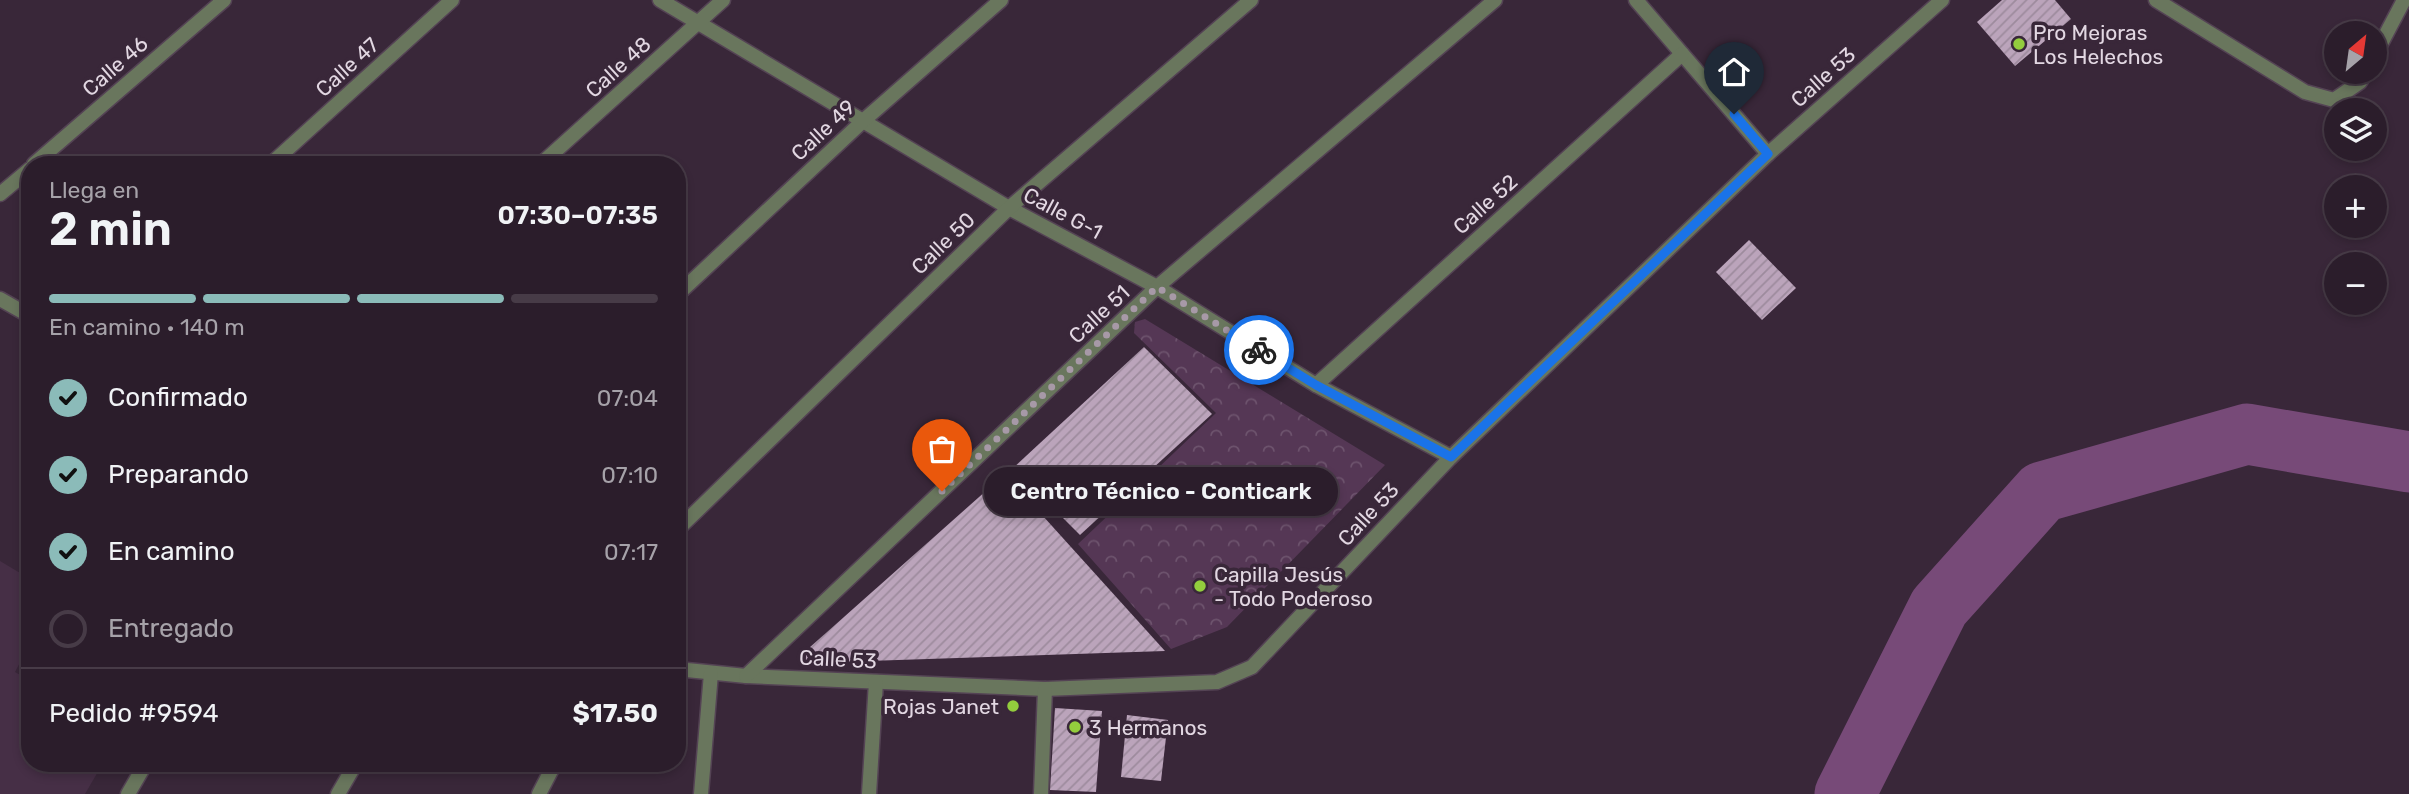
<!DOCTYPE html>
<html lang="es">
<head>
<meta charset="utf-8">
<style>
	:root { --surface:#2b1d2b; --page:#332633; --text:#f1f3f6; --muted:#a6a2a9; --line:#473b47; --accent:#8bbbb9 }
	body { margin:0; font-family:Rubik,sans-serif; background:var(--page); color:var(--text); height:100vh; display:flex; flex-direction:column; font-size:26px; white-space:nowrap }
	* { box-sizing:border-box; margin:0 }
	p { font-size:23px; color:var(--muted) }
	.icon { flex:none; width:38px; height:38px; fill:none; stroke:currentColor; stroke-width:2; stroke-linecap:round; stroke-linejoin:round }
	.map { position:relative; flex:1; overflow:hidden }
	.side { position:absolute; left:21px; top:156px; width:665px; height:616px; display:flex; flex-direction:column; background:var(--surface); border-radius:28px; box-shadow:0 4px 10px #0003,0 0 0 2px var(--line) }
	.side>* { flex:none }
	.needle { width:46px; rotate:29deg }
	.buttons { position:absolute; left:2324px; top:21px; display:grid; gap:14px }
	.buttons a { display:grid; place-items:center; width:63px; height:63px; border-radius:50%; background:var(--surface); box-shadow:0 4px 10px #0003,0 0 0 2px var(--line); font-size:35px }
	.pin { position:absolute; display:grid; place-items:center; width:60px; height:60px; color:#fff; margin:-72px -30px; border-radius:50% 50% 50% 0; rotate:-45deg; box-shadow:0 0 7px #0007 }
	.pin .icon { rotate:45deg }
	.courier { position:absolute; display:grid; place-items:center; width:70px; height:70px; margin:-35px; border:5px solid #1a73e8; border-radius:50%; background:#fff; color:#222; box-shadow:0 2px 9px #0007 }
	.bubble { position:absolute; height:49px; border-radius:24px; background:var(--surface); box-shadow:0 4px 10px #0003,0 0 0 2px var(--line); font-size:23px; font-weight:600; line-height:49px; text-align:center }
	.headline em { font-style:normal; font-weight:600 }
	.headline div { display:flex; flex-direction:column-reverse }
	.headline { display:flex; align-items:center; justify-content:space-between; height:119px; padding:0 28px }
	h1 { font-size:46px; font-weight:600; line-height:52px }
	.bar { display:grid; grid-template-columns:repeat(4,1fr); gap:10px 7px; align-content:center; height:84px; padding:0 28px }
	.bar i { height:9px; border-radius:5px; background:var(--line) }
	.bar .on { background:var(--accent) }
	.bar p { grid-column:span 4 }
	.line { display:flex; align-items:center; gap:18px; padding:0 28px; border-top:2px solid var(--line) }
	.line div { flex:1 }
	ol { padding:0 28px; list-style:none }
	li { display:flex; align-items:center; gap:21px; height:77px }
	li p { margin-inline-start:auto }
	li .icon { padding:7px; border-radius:50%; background:var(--accent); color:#111; stroke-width:4 }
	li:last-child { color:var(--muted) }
	li i { width:38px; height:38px; border:4px solid var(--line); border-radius:50% }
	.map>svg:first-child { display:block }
	.built { fill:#462f46 }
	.park { fill:url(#park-crowns) }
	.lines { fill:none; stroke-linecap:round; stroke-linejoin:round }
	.river { stroke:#774a78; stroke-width:61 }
	.building { fill:url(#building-hatch) }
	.minor-casing { stroke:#544354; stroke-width:17 }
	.minor { stroke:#69765d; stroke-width:14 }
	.done { stroke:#a799a7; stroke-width:7; stroke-dasharray:0 12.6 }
	.route { stroke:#1a73e8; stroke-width:9 }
	.poi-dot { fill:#93cd3d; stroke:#392739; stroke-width:2.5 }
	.labels { text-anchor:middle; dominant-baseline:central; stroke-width:7; stroke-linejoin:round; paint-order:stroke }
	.poi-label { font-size:21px; fill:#e2d7e2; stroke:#392739; text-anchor:start }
	.street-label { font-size:21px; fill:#e2d7e2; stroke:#392739 }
</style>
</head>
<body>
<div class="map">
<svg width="2409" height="794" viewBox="0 0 2409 794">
	<defs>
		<pattern id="park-crowns" width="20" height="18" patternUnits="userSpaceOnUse" patternTransform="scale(1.75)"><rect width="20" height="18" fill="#553755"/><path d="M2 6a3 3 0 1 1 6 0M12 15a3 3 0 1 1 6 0" fill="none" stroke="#6d536d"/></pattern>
		<pattern id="building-hatch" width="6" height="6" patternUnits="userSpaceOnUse" patternTransform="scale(1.75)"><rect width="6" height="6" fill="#bba4bb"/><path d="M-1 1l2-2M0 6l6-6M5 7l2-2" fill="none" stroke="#9d8b9d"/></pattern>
	</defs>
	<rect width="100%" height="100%" fill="#392739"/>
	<!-- built -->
	<polygon class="built" points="0,561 30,579 30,643 15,672 30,681 30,763 103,763 85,794 0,794"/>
	<!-- park -->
	<polygon class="park" points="1145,319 1385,465 1227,627 1171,649 1078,544 1216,413 1134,333 1135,322"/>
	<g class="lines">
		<!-- river -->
		<polyline class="river" points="1845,794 1939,607 2042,492 2247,434 2409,462"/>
	</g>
	<!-- building -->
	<g class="building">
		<polygon points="2002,0 2055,0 2071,19 2015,66 1977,22"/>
		<polygon points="1749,240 1796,288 1762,320 1716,272"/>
		<polygon points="1144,347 1212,414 1080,535 1013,468"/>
		<polygon points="1005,474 1165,651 808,663 800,656"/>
		<polygon points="1055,708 1102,711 1096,792 1050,790"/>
		<polygon points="1127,715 1168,720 1161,781 1121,777"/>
	</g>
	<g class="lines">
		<!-- minor casing -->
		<g class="minor-casing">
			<g id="minor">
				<polyline points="660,0 1009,208 1157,287 1316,385 1451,457"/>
				<polyline points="1636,0 1768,154"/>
				<polyline points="2156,0 2305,92 2334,100 2360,82 2366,72"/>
				<polyline points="2375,55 2404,0"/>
				<polyline points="34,164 224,0"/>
				<polyline points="271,164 452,0"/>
				<polyline points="541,164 723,0"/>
				<polyline points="0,194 30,169"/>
				<polyline points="677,295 863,121 1001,0"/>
				<polyline points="0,299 30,316"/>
				<polyline points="1316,385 1682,54"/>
				<polyline points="677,530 1009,208 1251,0"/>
				<polyline points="677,669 746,676 1045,689 1217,682 1252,667 1451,457 1768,154 1942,0"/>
				<polyline points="746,676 1157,287 1495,0"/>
				<polyline points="128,794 146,763"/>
				<polyline points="338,794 356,763"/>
				<polyline points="539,794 555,763"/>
				<polyline points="701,794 711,673"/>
				<polyline points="869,794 876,682"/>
				<polyline points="1041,794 1045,689"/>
			</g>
		</g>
		<!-- minor -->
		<use href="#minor" class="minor"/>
	</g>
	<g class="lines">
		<!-- done -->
		<polyline class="done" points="942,491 1157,287 1259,350"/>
		<!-- route -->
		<polyline class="route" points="1259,350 1316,385 1451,457 1768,154 1734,114"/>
	</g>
	<!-- markers -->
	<g class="poi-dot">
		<circle cx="2019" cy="44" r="7"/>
		<circle cx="1200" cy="586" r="7"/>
		<circle cx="1013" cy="706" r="7"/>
		<circle cx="1075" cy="727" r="7"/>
	</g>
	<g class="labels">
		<!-- poi labels -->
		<g class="poi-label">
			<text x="2033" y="32">Pro Mejoras<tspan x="2033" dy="24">Los Helechos</tspan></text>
			<text x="1214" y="574">Capilla Jesús<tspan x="1214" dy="24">- Todo Poderoso</tspan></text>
			<text x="999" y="706" text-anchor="end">Rojas Janet</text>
			<text x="1089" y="727">3 Hermanos</text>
		</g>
		<!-- street labels -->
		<g class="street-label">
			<text transform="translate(115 66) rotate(-41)">Calle 46</text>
			<text transform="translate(347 67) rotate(-42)">Calle 47</text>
			<text transform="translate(618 67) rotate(-42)">Calle 48</text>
			<text transform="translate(1823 77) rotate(-42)">Calle 53</text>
			<text transform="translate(823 130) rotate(-43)">Calle 49</text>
			<text transform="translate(1485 204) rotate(-42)">Calle 52</text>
			<text transform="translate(1063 213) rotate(28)">Calle G-1</text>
			<text transform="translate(943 243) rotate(-44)">Calle 50</text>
			<text transform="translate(1099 314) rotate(-43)">Calle 51</text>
			<text transform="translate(1368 514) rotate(-47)">Calle 53</text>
			<text transform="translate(838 659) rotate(3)">Calle 53</text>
		</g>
	</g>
</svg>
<div class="buttons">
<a><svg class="needle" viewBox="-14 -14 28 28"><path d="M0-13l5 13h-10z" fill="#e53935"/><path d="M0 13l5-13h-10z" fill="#a6a2a9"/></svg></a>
<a><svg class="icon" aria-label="layers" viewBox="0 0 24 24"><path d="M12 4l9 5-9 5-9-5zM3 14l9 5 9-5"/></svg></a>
<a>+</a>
<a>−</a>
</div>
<div class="pin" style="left:942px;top:491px;background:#ea580c"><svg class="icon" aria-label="bag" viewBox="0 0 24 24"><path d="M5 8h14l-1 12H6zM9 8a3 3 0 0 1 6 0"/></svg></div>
<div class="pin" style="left:1734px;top:114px;background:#1f2937"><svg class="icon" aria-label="home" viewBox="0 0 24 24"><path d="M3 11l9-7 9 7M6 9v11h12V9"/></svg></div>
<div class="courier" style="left:1259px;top:350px"><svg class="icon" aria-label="bike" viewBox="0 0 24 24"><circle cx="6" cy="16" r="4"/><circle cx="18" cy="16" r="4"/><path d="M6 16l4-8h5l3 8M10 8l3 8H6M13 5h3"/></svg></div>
<div class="bubble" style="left:984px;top:467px;width:354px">Centro Técnico - Conticark</div>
<section class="side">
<div class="headline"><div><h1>2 min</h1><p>Llega en</p></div><em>07:30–07:35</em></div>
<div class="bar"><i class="on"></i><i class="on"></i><i class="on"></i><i></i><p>En camino · 140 m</p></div>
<ol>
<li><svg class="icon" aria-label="check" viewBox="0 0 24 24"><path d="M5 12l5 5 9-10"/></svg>Confirmado<p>07:04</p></li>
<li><svg class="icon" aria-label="check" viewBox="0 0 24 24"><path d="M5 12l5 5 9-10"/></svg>Preparando<p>07:10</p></li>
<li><svg class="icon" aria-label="check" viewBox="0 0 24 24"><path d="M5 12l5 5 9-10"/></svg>En camino<p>07:17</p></li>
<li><i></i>Entregado</li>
</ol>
<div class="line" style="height:91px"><div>Pedido #9594</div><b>$17.50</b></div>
</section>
</div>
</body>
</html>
